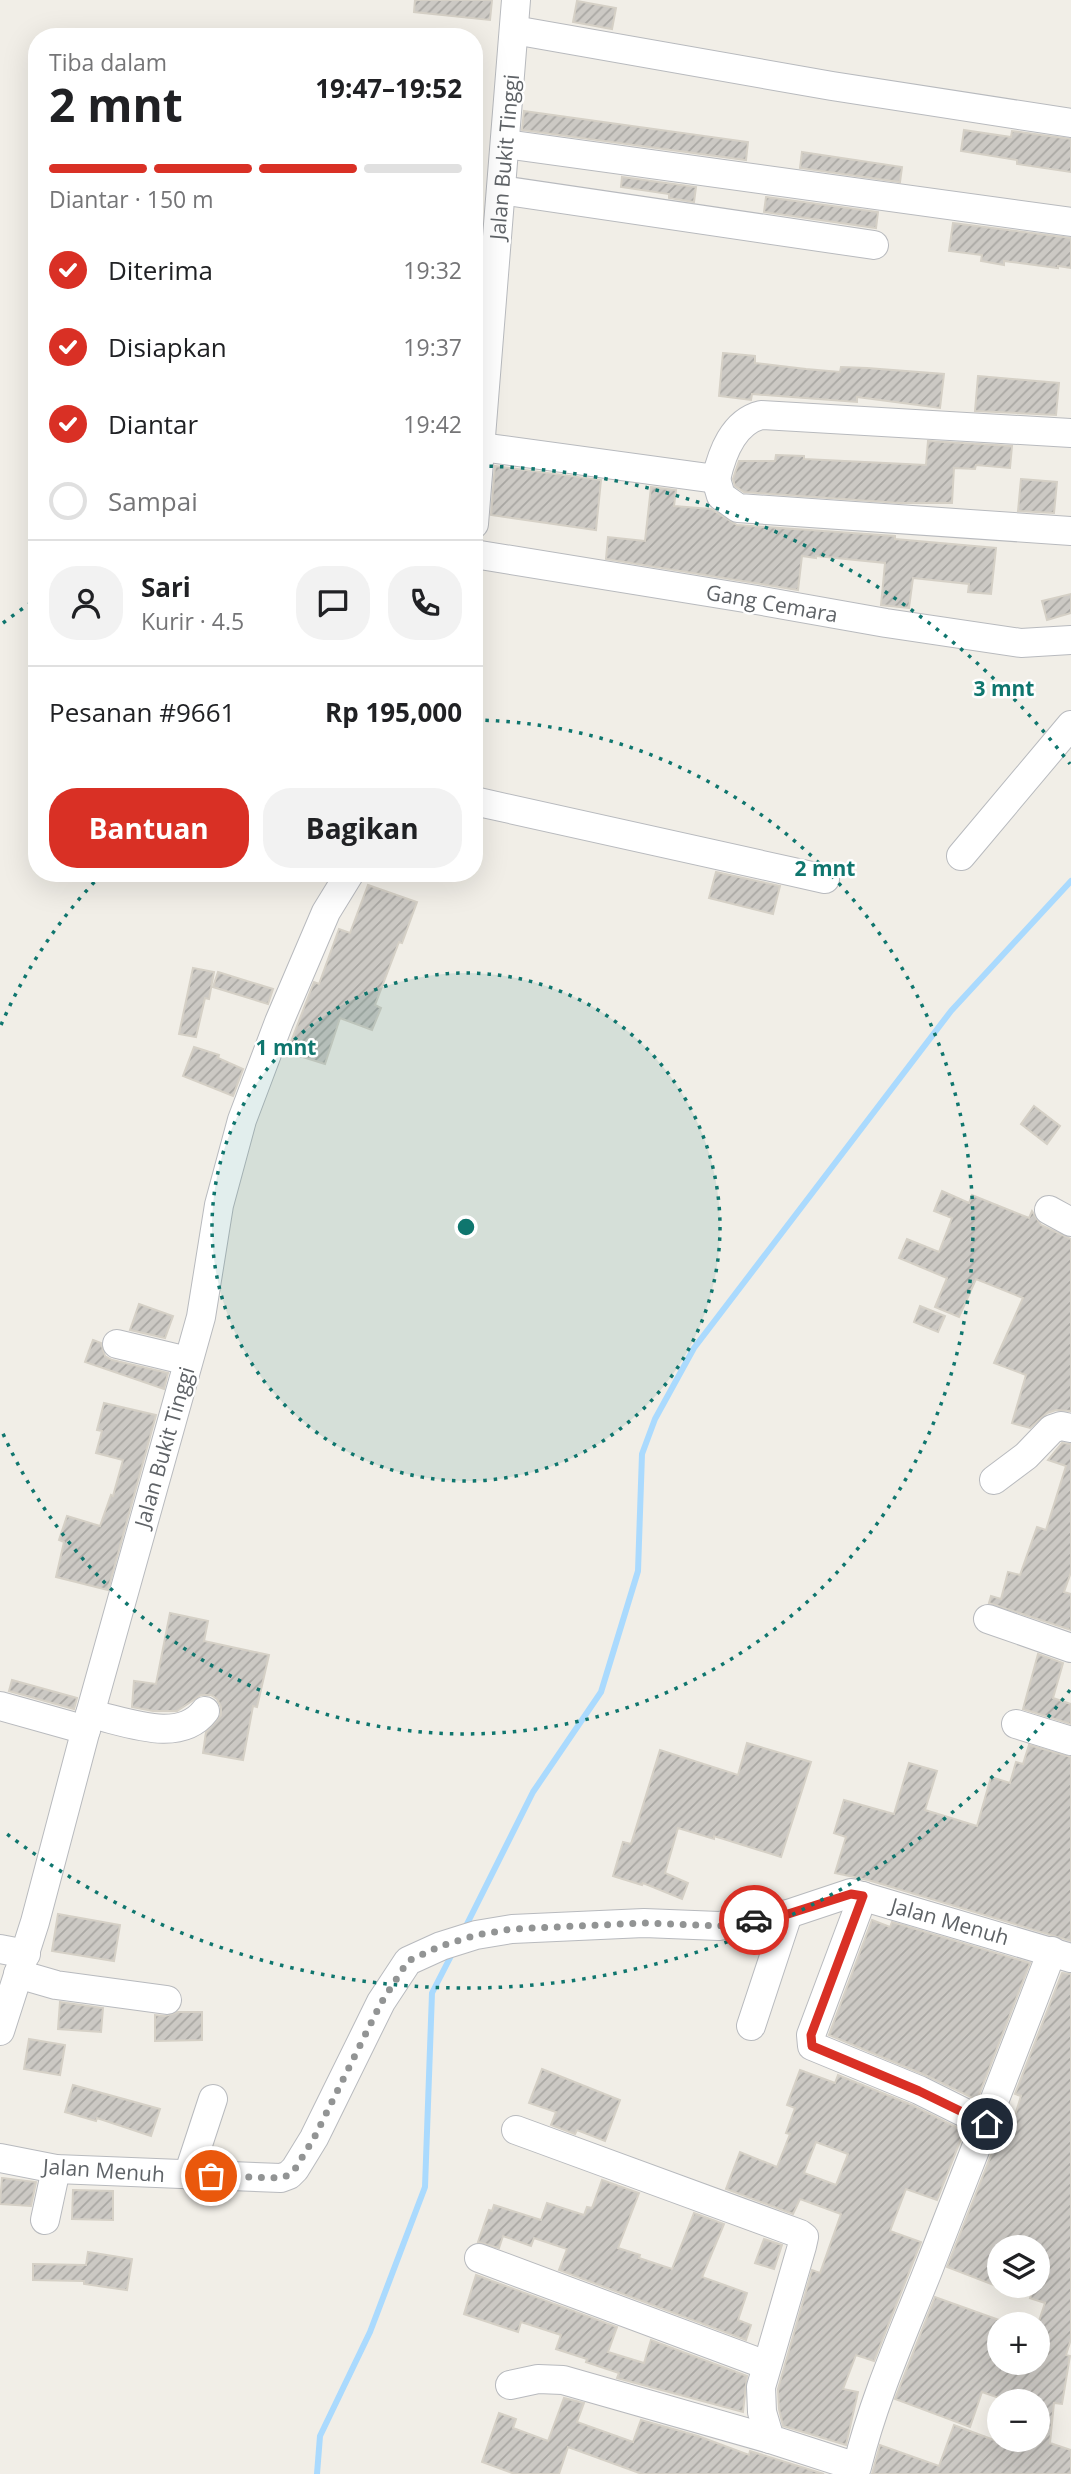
<!DOCTYPE html>
<html lang="id">
<head>
<meta charset="utf-8">
<style>
	:root { --surface:#fff; --page:#f2f2f2; --text:#202124; --muted:#757577; --line:#e0e0e0; --accent:#d93025 }
	body { margin:0; font-family:"Open Sans",sans-serif; background:var(--page); color:var(--text); height:100vh; display:flex; flex-direction:column; font-size:26px; white-space:nowrap }
	* { box-sizing:border-box; margin:0 }
	p { font-size:23px; color:var(--muted) }
	.icon { flex:none; width:38px; height:38px; fill:none; stroke:currentColor; stroke-width:2; stroke-linecap:round; stroke-linejoin:round }
	.map { position:relative; flex:1; overflow:hidden }
	.drawer { position:absolute; left:28px; top:28px; width:455px; height:854px; display:flex; flex-direction:column; background:var(--surface); border-radius:28px; box-shadow:0 7px 28px #0002 }
	.drawer>* { flex:none }
	.controls { position:absolute; left:987px; top:2235px; display:grid; gap:14px }
	.controls a { display:grid; place-items:center; width:63px; height:63px; border-radius:50%; background:var(--surface); box-shadow:0 7px 28px #0002; font-size:35px }
	.pin { position:absolute; display:grid; place-items:center; width:60px; height:60px; color:#fff; margin:-30px; border:4px solid #fff; border-radius:50%; box-shadow:0 2px 7px #0007 }
	.courier { position:absolute; display:grid; place-items:center; width:70px; height:70px; margin:-35px; border:5px solid #d93025; border-radius:50%; background:#fff; color:#222; box-shadow:0 2px 9px #0007 }
	.headline em { font-style:normal; font-weight:700 }
	.headline div { display:flex; flex-direction:column-reverse }
	.headline { display:flex; align-items:center; justify-content:space-between; height:119px; padding:0 21px }
	h1 { font-size:46px; font-weight:700; line-height:52px }
	.bar { display:grid; grid-template-columns:repeat(4,1fr); gap:10px 7px; align-content:center; height:84px; padding:0 21px }
	.bar i { height:9px; border-radius:5px; background:var(--line) }
	.bar .active { background:var(--accent) }
	.bar p { grid-column:span 4 }
	.line { display:flex; align-items:center; gap:18px; padding:0 21px; border-top:2px solid var(--line) }
	.line div { flex:1 }
	.round { display:grid; place-items:center; flex:none; width:74px; height:74px; border-radius:28px; background:var(--page) }
	ol { padding:0 21px; list-style:none }
	li { display:flex; align-items:center; gap:21px; height:77px }
	li p { margin-inline-start:auto }
	li .icon { padding:7px; border-radius:50%; background:var(--accent); color:#fff; stroke-width:4 }
	li:last-child { color:var(--muted) }
	li i { width:38px; height:38px; border:4px solid var(--line); border-radius:50% }
	.button { display:flex; gap:14px; margin-top:auto; padding:14px 21px }
	.button a { flex:1; height:80px; border-radius:28px; background:var(--accent); color:#fff; font-size:28px; font-weight:700; line-height:80px; text-align:center }
	.button a+a { background:var(--page); color:var(--text) }
	.map>svg:first-child { display:block }
	.lines { fill:none; stroke-linecap:round; stroke-linejoin:round }
	.stream { stroke:#aadafe; stroke-width:6 }
	.building { fill:url(#building-hatch); stroke:#d5d0c6; stroke-width:2; fill-rule:evenodd }
	.minor-casing { stroke:#b8babe; stroke-width:30 }
	.minor { stroke:#fff; stroke-width:28 }
	.done { stroke:#929494; stroke-width:7; stroke-dasharray:0 12.6 }
	.route { stroke:#d93025; stroke-width:9 }
	.ring { fill:none; stroke:#0f766e; stroke-width:3.5; stroke-dasharray:3.5 7 }
	.labels { text-anchor:middle; dominant-baseline:central; stroke-width:5; stroke-linejoin:round; paint-order:stroke }
	.street-label { font-size:21px; fill:#5f6367; stroke:#fff }
	.centre { fill:#0f766e; stroke:#fff; stroke-width:3.5 }
	.ring-label { font-size:21px; text-anchor:middle; font-weight:bold; fill:#0f766e; stroke:#fff; stroke-width:5; stroke-linejoin:round; paint-order:stroke }
</style>
</head>
<body>
<div class="map">
<svg width="1071" height="2474" viewBox="0 0 1071 2474">
	<defs>
		<pattern id="building-hatch" width="6" height="6" patternUnits="userSpaceOnUse" patternTransform="scale(1.75)"><rect width="6" height="6" fill="#ccc9c4"/><path d="M-1 1l2-2M0 6l6-6M5 7l2-2" fill="none" stroke="#a9a7a3"/></pattern>
	</defs>
	<rect width="100%" height="100%" fill="#f1eee7"/>
	<g class="lines">
		<!-- stream -->
		<g class="stream">
			<polyline points="464,1930 533,1792 601,1692 638,1571 642,1454 655,1419 694,1348 951,1011 1071,881"/>
			<polyline points="317,2474 320,2436 370,2332 425,2187 432,1993 453,1952"/>
		</g>
	</g>
	<!-- building -->
	<g class="building">
		<polygon points="415,0 492,0 490,20 414,12"/>
		<polygon points="577,1 616,8 612,29 573,22"/>
		<polygon points="524,111 748,142 746,160 522,130"/>
		<polygon points="964,130 1011,137 1012,131 1071,139 1071,172 1017,164 1017,160 961,151"/>
		<polygon points="802,152 902,167 900,182 800,168"/>
		<polygon points="622,177 696,187 694,202 669,198 669,194 621,187"/>
		<polygon points="766,197 878,212 876,228 764,212"/>
		<polygon points="953,223 1071,238 1071,268 1058,266 1058,268 1004,261 1004,265 981,261 982,255 949,251"/>
		<polygon points="723,353 755,356 755,363 806,369 840,372 841,367 867,368 944,374 940,408 857,397 857,402 752,394 751,400 719,396"/>
		<polygon points="978,376 1059,383 1056,415 975,411"/>
		<polygon points="928,441 1012,446 1010,468 976,465 975,469 954,468 952,503 900,503 744,492 735,486 733,479 739,461 775,461 776,455 804,456 804,459 926,465"/>
		<polygon points="495,466 601,480 596,530 491,515"/>
		<polygon points="1021,479 1057,482 1054,513 1018,511"/>
		<polygon points="651,487 676,490 674,506 711,509 737,525 895,536 895,539 996,548 991,594 968,592 969,584 913,578 909,608 881,605 885,563 816,556 816,558 802,556 798,590 606,559 608,537 645,541"/>
		<polygon points="1071,594 1071,613 1047,620 1042,601"/>
		<polygon points="716,872 780,886 773,914 709,898"/>
		<polygon points="368,885 417,902 402,943 399,942 375,1005 381,1008 372,1030 340,1018 325,1064 287,1052 314,982 319,984 339,929 350,933"/>
		<polygon points="193,968 214,972 209,999 205,998 196,1037 179,1034"/>
		<polygon points="218,972 273,989 268,1004 213,987"/>
		<polygon points="194,1047 219,1055 218,1058 243,1069 233,1096 183,1076"/>
		<polygon points="1034,1106 1060,1126 1047,1144 1021,1124"/>
		<polygon points="942,1191 969,1203 972,1195 1029,1218 1032,1211 1041,1225 1071,1239 1071,1411 1056,1410 1047,1413 1030,1428 1012,1423 1026,1375 994,1363 1023,1298 976,1279 959,1317 935,1307 947,1278 899,1258 907,1239 939,1252 952,1218 934,1211"/>
		<polygon points="139,1304 173,1316 165,1338 130,1330"/>
		<polygon points="920,1306 945,1316 938,1332 914,1322"/>
		<polygon points="93,1340 101,1343 105,1356 112,1360 168,1373 164,1389 85,1362"/>
		<polygon points="104,1403 156,1415 108,1590 56,1577 64,1542 59,1540 67,1516 100,1526 111,1495 113,1496 123,1460 96,1453 102,1431 97,1430"/>
		<polygon points="1062,1443 1071,1444 1071,1572 1064,1592 1071,1594 1071,1630 989,1603 991,1596 1001,1599 1008,1572 1020,1575 1037,1527 1046,1530 1066,1466 1048,1460"/>
		<polygon points="170,1613 208,1621 204,1641 269,1655 257,1707 253,1706 243,1760 203,1753 206,1732 221,1715 221,1707 217,1699 211,1695 201,1695 177,1711 153,1711 132,1707 134,1681 156,1684"/>
		<polygon points="1038,1654 1063,1663 1053,1698 1071,1704 1071,1724 1023,1709"/>
		<polygon points="12,1680 77,1698 74,1709 9,1691"/>
		<polygon points="747,1743 811,1762 781,1857 714,1836 714,1839 678,1828 665,1873 688,1883 682,1899 643,1883 642,1885 613,1876 623,1842 631,1844 660,1750 738,1775"/>
		<polygon points="1029,1745 1071,1757 1071,1941 868,1880 835,1873 846,1837 834,1833 844,1800 894,1814 909,1763 937,1771 925,1810 977,1826 991,1777 1010,1783 1016,1762 1023,1764"/>
		<polygon points="58,1914 120,1925 114,1961 52,1951"/>
		<polygon points="872,1920 890,1927 892,1922 1030,1963 977,2100 925,2075 829,2035"/>
		<polygon points="1062,1973 1071,1974 1071,2339 1066,2355 1070,2356 1062,2404 1054,2403 1050,2443 1071,2450 1071,2474 872,2474 880,2445 939,2466 954,2425 994,2440 1038,2440 1038,2401 1003,2396 1002,2399 982,2392 970,2427 895,2399 935,2297 999,2320 999,2362 1038,2362 1038,2324 1045,2303 1030,2298 1034,2286 1038,2286 1038,2247 999,2247 999,2287 947,2267 1003,2125 1011,2128 1021,2096 1015,2094"/>
		<polygon points="60,2002 103,2008 101,2032 58,2029"/>
		<polygon points="178,2012 202,2012 202,2040 155,2041 155,2015 165,2016"/>
		<polygon points="29,2039 65,2045 60,2075 24,2069"/>
		<polygon points="542,2069 620,2100 605,2141 577,2130 575,2134 551,2125 556,2112 529,2103"/>
		<path d="M 800,2070 L 835,2083 L 838,2075 L 912,2105 L 964,2131 L 937,2200 L 906,2189 L 890,2231 L 921,2242 L 874,2361 L 856,2355 L 843,2389 L 858,2392 L 846,2445 L 783,2426 L 779,2409 L 778,2389 L 812,2270 L 820,2273 L 841,2214 L 800,2199 L 793,2214 L 726,2189 L 740,2152 L 777,2167 L 790,2134 L 786,2133 L 795,2108 L 787,2105 ZM 816,2142 L 848,2154 L 836,2185 L 804,2173 Z"/>
		<polygon points="73,2085 160,2109 151,2136 97,2118 96,2121 65,2112"/>
		<polygon points="2,2178 36,2182 31,2206 0,2204"/>
		<polygon points="602,2180 639,2193 618,2248 640,2255 639,2258 672,2269 694,2213 724,2224 702,2277 747,2293 738,2320 751,2325 746,2340 559,2270 567,2249 534,2238 531,2246 503,2236 499,2248 478,2242 489,2210 492,2211 494,2205 541,2220 547,2203 584,2215 587,2207 592,2208"/>
		<polygon points="73,2190 113,2191 113,2220 72,2219"/>
		<polygon points="764,2239 782,2245 774,2269 755,2263"/>
		<polygon points="88,2252 132,2259 127,2290 84,2284 84,2281 33,2280 33,2264 86,2265"/>
		<polygon points="476,2275 617,2327 608,2352 644,2363 651,2340 747,2376 743,2412 617,2378 619,2373 586,2362 587,2359 556,2349 561,2335 521,2322 518,2332 464,2314"/>
		<polygon points="564,2398 584,2403 577,2422 633,2442 641,2420 698,2436 749,2455 750,2451 824,2474 642,2474 568,2447 559,2474 515,2474 482,2462 499,2413 516,2419 513,2428 548,2441"/>
	</g>
	<g class="lines">
		<!-- minor casing -->
		<g class="minor-casing">
			<g id="minor">
				<polyline points="514,30 832,86 1071,123"/>
				<polyline points="505,144 1071,222"/>
				<polyline points="501,190 874,245"/>
				<path d="M 481,447 L 716,479 C 722,453 733,422 761,415 L 1071,433"/>
				<polyline points="716,479 721,496 738,508 1071,531"/>
				<polyline points="474,524 516,0"/>
				<polyline points="474,554 751,599 886,623 1021,643 1071,640"/>
				<polyline points="474,801 825,879"/>
				<polyline points="961,856 1071,725"/>
				<polyline points="1049,1210 1071,1222"/>
				<polyline points="117,1344 188,1361"/>
				<polyline points="994,1480 1026,1456 1052,1429 1061,1426 1071,1428"/>
				<polyline points="988,1619 1071,1648"/>
				<polyline points="0,1706 86,1730"/>
				<path d="M 90,1714 C 125,1721 179,1745 205,1711"/>
				<polyline points="1016,1724 1071,1741"/>
				<polyline points="863,1896 811,2035 812,2046 919,2090 987,2124"/>
				<polyline points="0,1949 26,1954"/>
				<polyline points="18,1974 56,1985 167,2000"/>
				<polyline points="751,2026 788,1914"/>
				<polyline points="0,2031 35,1922 90,1714 201,1317 219,1205 242,1120 279,1022 326,912 350,873"/>
				<path d="M 516,2130 L 800,2234 L 804,2237 L 802,2246 L 761,2387 L 762,2412 L 770,2439 L 857,2467 C 874,2398 903,2334 929,2268 C 970,2162 1012,2057 1052,1951"/>
				<polyline points="0,2158 56,2169 281,2178 289,2175 295,2169 314,2138 381,2002 408,1961 441,1946 476,1935 512,1929 644,1923 719,1926 788,1914 851,1893 1071,1958"/>
				<polyline points="188,2175 213,2099"/>
				<polyline points="45,2220 56,2169"/>
				<polyline points="479,2258 766,2365"/>
				<polyline points="510,2385 538,2379 563,2380 770,2439"/>
			</g>
		</g>
		<!-- minor -->
		<use href="#minor" class="minor"/>
	</g>
	<g class="lines">
		<!-- done -->
		<polyline class="done" points="211,2176 281,2178 289,2175 295,2169 314,2138 381,2003 408,1961 441,1946 476,1935 512,1929 644,1923 719,1926 754,1920"/>
		<!-- route -->
		<polyline class="route" points="754,1920 788,1914 851,1894 863,1896 811,2035 812,2046 919,2091 987,2124"/>
	</g>
	<!-- distance rings -->
	<circle cx="466" cy="1227" r="254" fill="#0f766e" fill-opacity=".12"/>
	<g class="ring">
		<circle cx="466" cy="1227" r="254"/>
		<path d="M1 1025A507 507 0 0 1 101 875M475 720A507 507 0 1 1 1 1429"/>
		<path d="M1070 1690A761 761 0 0 1 3 1831M3 623A761 761 0 0 1 35 600M479 466A761 761 0 0 1 1070 764"/>
	</g>
	<g class="labels">
		<!-- street labels -->
		<g class="street-label">
			<text transform="translate(504 157) rotate(-85)">Jalan Bukit Tinggi</text>
			<text transform="translate(772 603) rotate(10)">Gang Cemara</text>
			<text transform="translate(164 1447) rotate(-74)">Jalan Bukit Tinggi</text>
			<text transform="translate(950 1921) rotate(16)">Jalan Menuh</text>
			<text transform="translate(104 2170) rotate(4)">Jalan Menuh</text>
		</g>
	</g>
	<circle cx="466" cy="1227" r="10" class="centre"/>
	<g class="ring-label">
		<text x="1004" y="696">3 mnt</text>
		<text x="825" y="876">2 mnt</text>
		<text x="286" y="1055">1 mnt</text>
	</g>
</svg>
<div class="controls">
<a><svg class="icon" aria-label="layers" viewBox="0 0 24 24"><path d="M12 4l9 5-9 5-9-5zM3 14l9 5 9-5"/></svg></a>
<a>+</a>
<a>−</a>
</div>
<div class="pin" style="left:211px;top:2176px;background:#ea580c"><svg class="icon" aria-label="bag" viewBox="0 0 24 24"><path d="M5 8h14l-1 12H6zM9 8a3 3 0 0 1 6 0"/></svg></div>
<div class="pin" style="left:987px;top:2124px;background:#1f2937"><svg class="icon" aria-label="home" viewBox="0 0 24 24"><path d="M3 11l9-7 9 7M6 9v11h12V9"/></svg></div>
<div class="courier" style="left:754px;top:1920px"><svg class="icon" aria-label="car" viewBox="0 0 24 24"><path d="M5 17H2v-5l4-1 3-4h7l3 4 3 1v5h-3M9 17h6M6 11h13"/><circle cx="7" cy="17" r="2"/><circle cx="17" cy="17" r="2"/></svg></div>
<section class="drawer">
<div class="headline"><div><h1>2 mnt</h1><p>Tiba dalam</p></div><em>19:47–19:52</em></div>
<div class="bar"><i class="active"></i><i class="active"></i><i class="active"></i><i></i><p>Diantar · 150 m</p></div>
<ol>
<li><svg class="icon" aria-label="check" viewBox="0 0 24 24"><path d="M5 12l5 5 9-10"/></svg>Diterima<p>19:32</p></li>
<li><svg class="icon" aria-label="check" viewBox="0 0 24 24"><path d="M5 12l5 5 9-10"/></svg>Disiapkan<p>19:37</p></li>
<li><svg class="icon" aria-label="check" viewBox="0 0 24 24"><path d="M5 12l5 5 9-10"/></svg>Diantar<p>19:42</p></li>
<li><i></i>Sampai</li>
</ol>
<div class="line" style="height:126px"><a class="round"><svg class="icon" aria-label="person" viewBox="0 0 24 24"><circle cx="12" cy="8" r="4"/><path d="M4 21q1-7 8-7t8 7"/></svg></a><div><b>Sari</b><p>Kurir · 4.5</p></div><a class="round"><svg class="icon" aria-label="chat" viewBox="0 0 24 24"><path d="M4 5h16v11H9l-5 4z"/></svg></a><a class="round"><svg class="icon" aria-label="phone" viewBox="0 0 24 24"><path d="M5 4h4l2 5-3 2q2 4 5 5l2-3 5 2v4C11 20 4 13 5 4z"/></svg></a></div>
<div class="line" style="height:91px"><div>Pesanan #9661</div><b>Rp 195,000</b></div>
<div class="button"><a>Bantuan</a><a>Bagikan</a></div>
</section>
</div>
</body>
</html>
